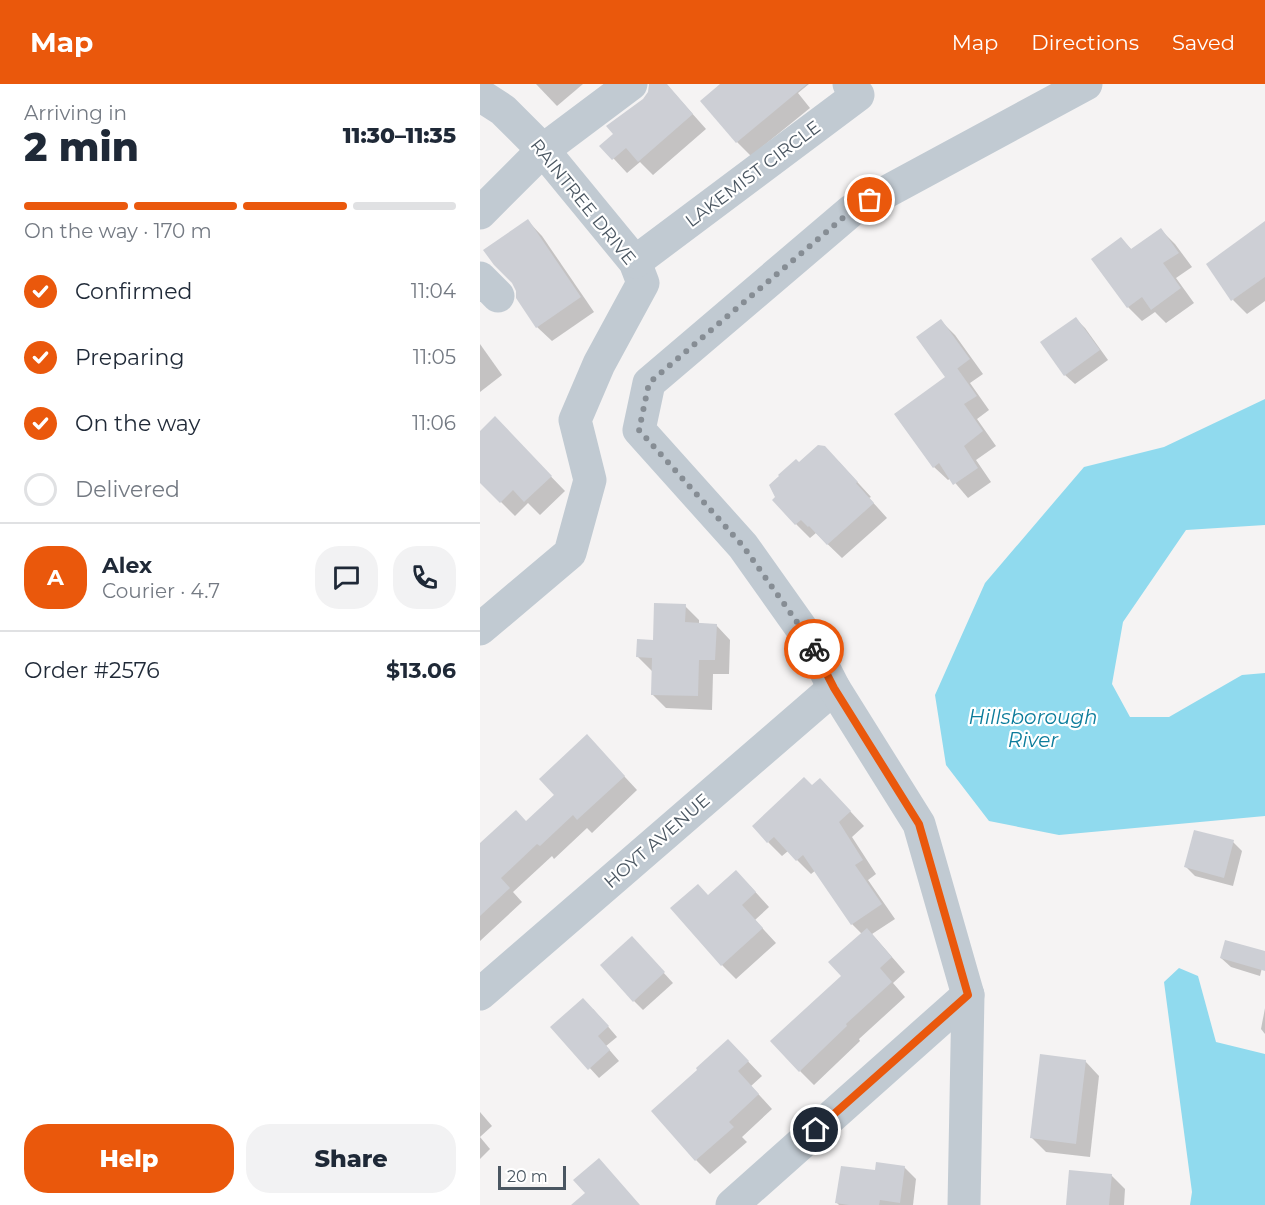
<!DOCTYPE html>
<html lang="en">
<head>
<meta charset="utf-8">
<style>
	:root { --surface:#fff; --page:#f2f2f3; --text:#1f2937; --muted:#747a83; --line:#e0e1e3; --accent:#ea580c }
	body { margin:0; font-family:Montserrat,sans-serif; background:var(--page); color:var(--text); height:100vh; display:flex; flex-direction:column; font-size:22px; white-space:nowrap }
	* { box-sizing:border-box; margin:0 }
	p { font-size:20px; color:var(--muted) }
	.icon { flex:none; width:33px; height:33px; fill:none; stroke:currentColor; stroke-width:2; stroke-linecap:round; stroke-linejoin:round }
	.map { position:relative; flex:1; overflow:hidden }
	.details { display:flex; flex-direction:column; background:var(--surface); width:480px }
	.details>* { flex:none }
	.scale { position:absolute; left:18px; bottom:15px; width:68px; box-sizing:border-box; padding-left:6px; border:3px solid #4a5661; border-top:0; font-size:16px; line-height:21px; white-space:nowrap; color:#4a5661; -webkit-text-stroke:4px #fff; paint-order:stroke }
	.pin { position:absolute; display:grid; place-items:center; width:51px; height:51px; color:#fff; margin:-26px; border:3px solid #fff; border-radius:50%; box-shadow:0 2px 6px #0007 }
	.courier { position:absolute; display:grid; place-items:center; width:60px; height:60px; margin:-30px; border:4px solid #ea580c; border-radius:50%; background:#fff; color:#222; box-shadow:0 2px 8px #0007 }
	.overview em { font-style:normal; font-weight:800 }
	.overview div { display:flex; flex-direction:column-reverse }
	.overview { display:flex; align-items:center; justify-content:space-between; height:102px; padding:0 24px }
	h1 { font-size:39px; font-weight:800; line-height:45px }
	.bar { display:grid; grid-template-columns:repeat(4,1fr); gap:9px 6px; align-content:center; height:72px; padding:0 24px }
	.bar i { height:8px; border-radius:4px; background:var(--line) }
	.bar .current { background:var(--accent) }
	.bar p { grid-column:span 4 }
	.line { display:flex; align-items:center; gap:15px; padding:0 24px; border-top:2px solid var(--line) }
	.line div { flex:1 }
	.round { display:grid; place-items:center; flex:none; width:63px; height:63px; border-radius:24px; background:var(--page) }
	ol { padding:0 24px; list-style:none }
	li { display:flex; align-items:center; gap:18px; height:66px }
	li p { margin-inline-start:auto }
	li .icon { padding:6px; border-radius:50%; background:var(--accent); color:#fff; stroke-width:4 }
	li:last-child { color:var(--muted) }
	li i { width:33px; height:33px; border:3px solid var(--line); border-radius:50% }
	.action { display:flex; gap:12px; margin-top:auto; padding:12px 24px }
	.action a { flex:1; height:69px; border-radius:24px; background:var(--accent); color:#fff; font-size:24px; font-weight:800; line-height:69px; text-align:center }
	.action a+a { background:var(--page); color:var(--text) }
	header { display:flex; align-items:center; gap:36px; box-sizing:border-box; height:84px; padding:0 30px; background:var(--accent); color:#fff }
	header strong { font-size:28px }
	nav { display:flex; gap:33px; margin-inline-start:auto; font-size:21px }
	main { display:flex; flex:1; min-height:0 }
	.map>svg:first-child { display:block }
	.water { fill:#90daee }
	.shadow { fill:#0003 }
	.building { fill:#cdcfd5 }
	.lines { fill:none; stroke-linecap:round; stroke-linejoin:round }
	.minor { stroke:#c1cad2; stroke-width:33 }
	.done { stroke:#868d94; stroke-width:6; stroke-dasharray:0 10.8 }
	.route { stroke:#ea580c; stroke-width:8 }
	.labels { text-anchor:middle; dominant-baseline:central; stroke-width:4.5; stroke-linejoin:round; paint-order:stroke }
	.street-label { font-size:18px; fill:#4a5661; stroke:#fff }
	.water-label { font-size:20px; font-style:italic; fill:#0c7c9b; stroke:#fff }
</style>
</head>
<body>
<header>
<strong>Map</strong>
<nav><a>Map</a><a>Directions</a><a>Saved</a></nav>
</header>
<main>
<section class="details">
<div class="overview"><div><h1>2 min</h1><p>Arriving in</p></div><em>11:30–11:35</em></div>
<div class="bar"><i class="current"></i><i class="current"></i><i class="current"></i><i></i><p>On the way · 170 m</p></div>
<ol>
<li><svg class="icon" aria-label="check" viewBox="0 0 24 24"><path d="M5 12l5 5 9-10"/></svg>Confirmed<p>11:04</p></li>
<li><svg class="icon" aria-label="check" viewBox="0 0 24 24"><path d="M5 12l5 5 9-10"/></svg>Preparing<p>11:05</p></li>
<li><svg class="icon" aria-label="check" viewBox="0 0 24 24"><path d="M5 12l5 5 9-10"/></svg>On the way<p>11:06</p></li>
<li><i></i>Delivered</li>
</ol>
<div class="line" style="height:108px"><b class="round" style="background:var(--accent);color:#fff">A</b><div><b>Alex</b><p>Courier · 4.7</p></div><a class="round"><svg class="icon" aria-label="chat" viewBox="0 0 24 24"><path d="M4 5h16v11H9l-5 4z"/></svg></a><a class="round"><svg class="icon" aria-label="phone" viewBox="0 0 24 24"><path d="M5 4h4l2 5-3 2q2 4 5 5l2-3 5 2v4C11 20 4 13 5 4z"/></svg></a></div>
<div class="line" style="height:78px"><div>Order #2576</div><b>$13.06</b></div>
<div class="action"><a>Help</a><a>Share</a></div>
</section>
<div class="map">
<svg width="785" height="1121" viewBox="0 0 785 1121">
	<rect width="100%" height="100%" fill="#f5f3f3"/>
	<!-- water -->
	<g class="water">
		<polygon points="785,315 785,441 706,446 643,538 632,600 650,633 689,633 762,591 785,589 785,732 579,751 509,737 466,681 455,611 505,499 604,383 684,363"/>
		<polygon points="699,884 718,892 736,958 785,970 785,1121 710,1121 712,1108 684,898"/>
	</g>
	<!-- shadow -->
	<g class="shadow">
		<polygon points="56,0 103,0 77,22"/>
		<polygon points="171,0 186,0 226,45 173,91 160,78 147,89 122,62 135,50 164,16 170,7"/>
		<polygon points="242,0 329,0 318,9 330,24 271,72 257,58"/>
		<polygon points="48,137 62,152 114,228 72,257 57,243"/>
		<polygon points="785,141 785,217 767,230 753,216"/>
		<polygon points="681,146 695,160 712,183 696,194 714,219 686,239 675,228 662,237 648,223 641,155 652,166"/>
		<polygon points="596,235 605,244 628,276 595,300 585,291"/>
		<polygon points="461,237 475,251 503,290 490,299 509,326 497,335 516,362 496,376 511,398 488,414 471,394 468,396 454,383 467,294"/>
		<polygon points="0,260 22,291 0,308"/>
		<polygon points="15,335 85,407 60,431 48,419 35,432 0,397 0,349"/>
		<polygon points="359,378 391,413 389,414 407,434 362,474 336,449 330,454 316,440 319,380"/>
		<polygon points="205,522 219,536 219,541 236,541 250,556 249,590 233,590 232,626 186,624 172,610 172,587 158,573 174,557"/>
		<polygon points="120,666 157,706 112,749 107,744 74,775 72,772 33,808 42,818 0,857 0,770 47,738"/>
		<polygon points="332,703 354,710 384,742 372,753 396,790 388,796 415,835 392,850 425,888 413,899 425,913 379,955 380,957 334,1001 320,987 382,850 372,840 336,786 331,790 308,767 302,772 288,758"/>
		<polygon points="753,758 762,767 753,802 715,792 706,783"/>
		<polygon points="270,802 289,823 275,836 296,859 256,895 242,881 228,812"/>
		<polygon points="161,864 193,899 163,926 154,917"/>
		<polygon points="741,874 784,875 780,892 751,883"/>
		<polygon points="785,924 785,950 781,945"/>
		<polygon points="113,925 137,953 126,962 139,977 119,994 72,943"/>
		<polygon points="262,971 282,992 271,1002 292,1025 262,1053 267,1058 230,1090 216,1076"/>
		<polygon points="605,977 619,992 610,1073 566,1068 552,1054"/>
		<polygon points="0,1028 12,1042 0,1053"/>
		<polygon points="0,1053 10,1065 0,1075"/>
		<polygon points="424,1083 436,1095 433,1121 359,1121 357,1119 396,1088"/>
		<polygon points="631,1091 645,1105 644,1121 588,1121"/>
	</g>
	<!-- building -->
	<g class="building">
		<polygon points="169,0 187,0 213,30 158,78 146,64 132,76 119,62 133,50 126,42 163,15 168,8"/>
		<polygon points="240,0 327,0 256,59 220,17"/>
		<polygon points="48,135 101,213 56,244 36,214 36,207 32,199 14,181 3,166"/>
		<polygon points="785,137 785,193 751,217 726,180"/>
		<polygon points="681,144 699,169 683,179 701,204 671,226 662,213 647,224 611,175 641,153 651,165"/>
		<polygon points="596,233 620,266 584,292 560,258"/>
		<polygon points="461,235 490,275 470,290 477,284 497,312 484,320 503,347 484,362 498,384 473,401 459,379 453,384 414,330 465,293 436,253"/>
		<polygon points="15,332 72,392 44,418 33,406 20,419 0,399 0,347"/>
		<polygon points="338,361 345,362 378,398 376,399 394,419 347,461 329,442 328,443 321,436 315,441 292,416 295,413 289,401 299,392 298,391 316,375 319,378"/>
		<polygon points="174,519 206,520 205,538 237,540 235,576 219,576 218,612 171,611 172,574 156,573 157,555 173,556"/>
		<polygon points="107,650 145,692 97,736 93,731 60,762 57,760 21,794 30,804 0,832 0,759 36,726 46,737 74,711 59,695"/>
		<polygon points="324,693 332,701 340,694 371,727 359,738 383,776 375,781 402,820 371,841 323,771 316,777 294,753 287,759 272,742"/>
		<polygon points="714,746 754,756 744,794 704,783"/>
		<polygon points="256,786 276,808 262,821 283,844 241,882 190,824 218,800 228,811"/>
		<polygon points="387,844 412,873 400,884 412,898 366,940 367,942 319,988 290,957 361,892 348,878"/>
		<polygon points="152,852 185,888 153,918 120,881"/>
		<polygon points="745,856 785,867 785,887 740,874"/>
		<polygon points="103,914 129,942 118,952 130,966 108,986 70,943"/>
		<polygon points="248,955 269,977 258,987 279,1010 249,1038 254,1043 215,1077 171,1027 217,986 216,984"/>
		<polygon points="560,970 606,976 596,1060 550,1054"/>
		<polygon points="119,1074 160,1121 91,1121 105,1109 93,1096"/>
		<polygon points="396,1078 425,1082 420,1119 400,1116 399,1121 369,1121 355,1119 361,1082 395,1086"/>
		<polygon points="589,1086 632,1090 629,1121 586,1121"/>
	</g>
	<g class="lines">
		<!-- minor -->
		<g class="minor">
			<polyline points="0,11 23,26 63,66 155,178 163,199 119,280 95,336 110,396 90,469 0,545"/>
			<polyline points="0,129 63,66 151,0"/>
			<polyline points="155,178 378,11 369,0"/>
			<polyline points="0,194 18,212"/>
			<polyline points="0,910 354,604"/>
			<polyline points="252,1121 488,911"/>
			<polyline points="484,1121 488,911 439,740 354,604 329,555 263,462 159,346 169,299 371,127 606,0"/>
		</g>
	</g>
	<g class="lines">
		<!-- done -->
		<polyline class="done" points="334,565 329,555 263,462 159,346 169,299 371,127 390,116"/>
		<!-- route -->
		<polyline class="route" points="334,565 354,604 439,740 488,911 336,1046"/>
	</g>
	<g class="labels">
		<!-- street labels -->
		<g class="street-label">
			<text transform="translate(273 90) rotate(-37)">LAKEMIST CIRCLE</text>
			<text transform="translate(103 118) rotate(51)">RAINTREE DRIVE</text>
			<text transform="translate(177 757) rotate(-41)">HOYT AVENUE</text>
		</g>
		<!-- water labels -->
		<g class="water-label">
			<text x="553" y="633">Hillsborough<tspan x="553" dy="23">River</tspan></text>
		</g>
	</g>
</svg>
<div class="scale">20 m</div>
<div class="pin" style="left:390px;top:116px;background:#ea580c"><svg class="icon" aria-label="bag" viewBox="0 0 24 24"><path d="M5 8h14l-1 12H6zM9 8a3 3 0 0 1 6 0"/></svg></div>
<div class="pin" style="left:336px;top:1046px;background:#1f2937"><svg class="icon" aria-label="home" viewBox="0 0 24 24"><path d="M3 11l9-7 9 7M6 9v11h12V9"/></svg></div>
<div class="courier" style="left:334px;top:565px"><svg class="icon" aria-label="bike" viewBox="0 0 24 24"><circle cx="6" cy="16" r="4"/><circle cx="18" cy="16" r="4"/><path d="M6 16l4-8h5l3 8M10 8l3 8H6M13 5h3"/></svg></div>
</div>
</main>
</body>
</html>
